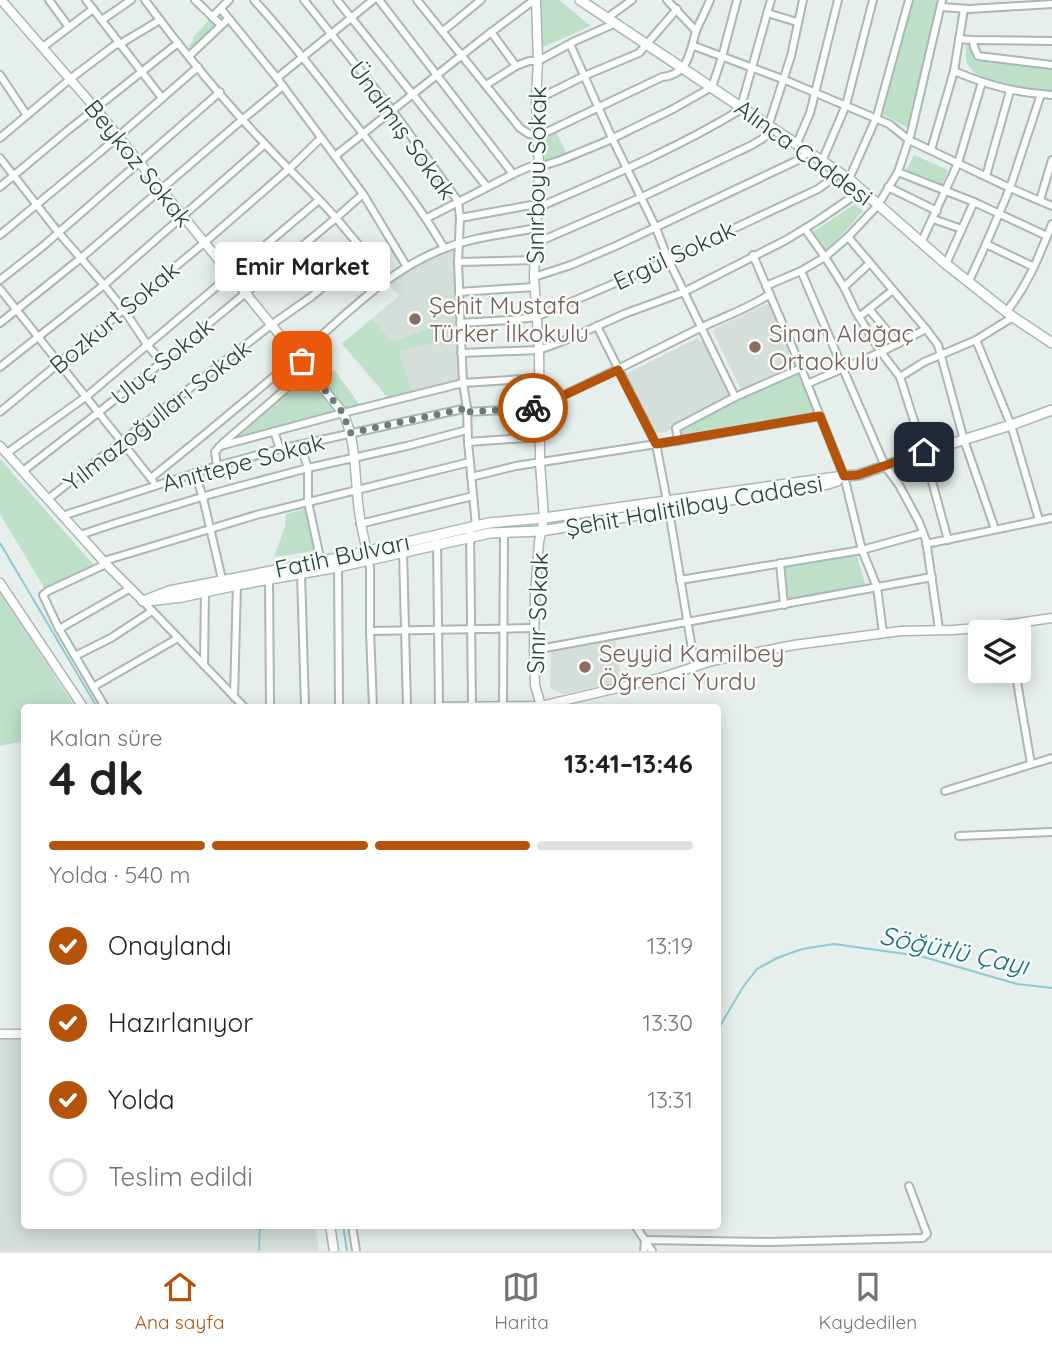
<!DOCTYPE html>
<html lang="tr">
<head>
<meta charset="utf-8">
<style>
	:root { --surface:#fff; --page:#f2f2f2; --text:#202124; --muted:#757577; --line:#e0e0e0; --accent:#b45309 }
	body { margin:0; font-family:Quicksand,sans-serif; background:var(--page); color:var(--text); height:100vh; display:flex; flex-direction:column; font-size:26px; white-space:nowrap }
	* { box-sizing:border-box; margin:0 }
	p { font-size:23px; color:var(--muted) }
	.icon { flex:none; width:38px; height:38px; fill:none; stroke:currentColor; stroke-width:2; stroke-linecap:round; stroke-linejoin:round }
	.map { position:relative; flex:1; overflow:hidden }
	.drawer { position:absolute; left:21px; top:704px; width:700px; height:525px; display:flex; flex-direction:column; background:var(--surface); border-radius:7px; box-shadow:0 4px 18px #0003 }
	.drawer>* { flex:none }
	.fabs { position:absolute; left:968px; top:620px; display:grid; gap:14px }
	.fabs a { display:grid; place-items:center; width:63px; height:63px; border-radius:7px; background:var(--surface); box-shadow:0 4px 18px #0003; font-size:35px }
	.pin { position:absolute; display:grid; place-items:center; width:60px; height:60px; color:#fff; margin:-30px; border-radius:14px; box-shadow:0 4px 10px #0006 }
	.courier { position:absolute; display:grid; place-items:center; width:70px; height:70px; margin:-35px; border:5px solid #b45309; border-radius:50%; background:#fff; color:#222; box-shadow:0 2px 9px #0007 }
	.bubble { position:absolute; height:49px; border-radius:7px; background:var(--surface); box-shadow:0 4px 18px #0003; font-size:23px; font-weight:800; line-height:49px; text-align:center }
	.overview em { font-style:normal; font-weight:800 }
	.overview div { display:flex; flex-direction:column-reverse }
	.overview { display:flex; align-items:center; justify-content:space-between; height:119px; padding:0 28px }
	h1 { font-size:46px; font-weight:800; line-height:52px }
	.bar { display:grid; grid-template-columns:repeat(4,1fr); gap:10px 7px; align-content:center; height:84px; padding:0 28px }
	.bar i { height:9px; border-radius:5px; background:var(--line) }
	.bar .selected { background:var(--accent) }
	.bar p { grid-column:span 4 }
	ol { padding:0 28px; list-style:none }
	li { display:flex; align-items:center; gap:21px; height:77px }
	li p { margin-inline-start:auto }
	li .icon { padding:7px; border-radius:50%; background:var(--accent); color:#fff; stroke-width:4 }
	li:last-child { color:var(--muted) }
	li i { width:38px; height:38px; border:4px solid var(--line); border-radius:50% }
	.dock { display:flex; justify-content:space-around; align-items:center; height:98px; border-top:2px solid var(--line); background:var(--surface); font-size:19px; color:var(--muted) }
	.dock a { display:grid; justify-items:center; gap:4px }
	.dock .selected { color:var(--accent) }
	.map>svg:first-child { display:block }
	.built { fill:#d4dfda }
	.green { fill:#bfe0c8 }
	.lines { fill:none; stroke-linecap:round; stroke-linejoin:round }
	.stream { stroke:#8ec9d4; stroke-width:2 }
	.minor-casing { stroke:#a8b8b2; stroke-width:10 }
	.tertiary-casing { stroke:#a8b8b2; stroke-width:11 }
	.secondary-casing { stroke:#a4bbb3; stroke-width:12 }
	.minor { stroke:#fff; stroke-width:6 }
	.tertiary { stroke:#fff; stroke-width:8 }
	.secondary { stroke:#fff; stroke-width:9 }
	.done { stroke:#687f78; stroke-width:7; stroke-dasharray:0 12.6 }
	.route { stroke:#b45309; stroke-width:9 }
	.education-dot { fill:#8d6e63; stroke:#f7fbf9; stroke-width:2.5 }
	.labels { text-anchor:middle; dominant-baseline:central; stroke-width:5; stroke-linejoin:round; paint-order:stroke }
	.street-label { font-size:24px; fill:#24423a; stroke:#f7fbf9 }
	.education-label { font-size:24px; fill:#785e54; stroke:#f7fbf9; text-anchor:start }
	.water-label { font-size:26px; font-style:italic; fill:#1c6f80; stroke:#f7fbf9 }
</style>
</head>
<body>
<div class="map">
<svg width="1052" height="1251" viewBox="0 0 1052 1251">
	<rect width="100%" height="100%" fill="#e6efeb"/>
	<!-- built -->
	<g class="built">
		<polygon points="455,250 463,383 391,402 342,343 399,296 389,284 413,267"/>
		<polygon points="769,303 797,365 741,389 712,330"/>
		<polygon points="697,338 703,342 729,396 728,399 666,432 654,433 626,377 628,373"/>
		<polygon points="615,640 622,682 563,694 550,688 551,652"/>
		<polygon points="24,1038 24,1225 317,1225 316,1229 319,1251 0,1251 0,1039"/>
	</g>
	<!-- green -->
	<g class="green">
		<polygon points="541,0 559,0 591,26 543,47"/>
		<polygon points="913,0 941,0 908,128 882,114"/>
		<path d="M 210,20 L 220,25 L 193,51 L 189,46 L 193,41 L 193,38 C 198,33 205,22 210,20 Z"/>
		<path d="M 965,43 L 971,43 L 976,56 L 1052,63 L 1052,93 C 1031,91 979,86 968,65 C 965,60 966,50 965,43 Z"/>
		<polygon points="556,132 567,154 548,162 543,160 540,139"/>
		<polygon points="914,155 948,170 941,188 905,173"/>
		<polygon points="855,204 863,211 826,253 811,233"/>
		<polygon points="372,319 392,342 453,320 454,336 399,352 413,394 391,400 342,344"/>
		<polygon points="327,368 336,372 361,407 342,411 313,370"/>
		<polygon points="797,371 815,413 676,437 675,428"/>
		<polygon points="310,376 338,411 236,437"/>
		<polygon points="0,459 94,565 45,589 0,514"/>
		<polygon points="305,509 314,551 274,557 285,527 286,514"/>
		<polygon points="856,553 866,587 785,601 782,566"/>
		<polygon points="0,592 75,707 24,707 24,741 0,746"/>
	</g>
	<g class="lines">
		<!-- stream -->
		<g class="stream">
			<polyline points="0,543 97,707"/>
			<polyline points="718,1029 743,987 757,969 777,958 802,949 834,944 920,956 1017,984 1052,988"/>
			<polyline points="343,1225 347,1251"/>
			<polyline points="259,1251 260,1225"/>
		</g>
		<!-- minor casing -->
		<g class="minor-casing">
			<g id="minor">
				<polyline points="49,0 68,26"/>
				<polyline points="86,0 162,98"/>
				<path d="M 145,0 C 182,50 222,99 265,144 C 288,169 313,192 335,217 C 353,237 369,259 387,279"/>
				<polyline points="195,0 221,25"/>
				<path d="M 254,0 C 292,41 325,86 360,130 C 389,168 420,206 444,248"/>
				<polyline points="304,0 392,110 458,201 460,218 458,262 463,383 467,408 468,442 476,526"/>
				<polyline points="337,0 487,187"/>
				<polyline points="379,0 513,174"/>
				<path d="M 417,0 L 520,128 L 529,134 L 537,135 L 549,131 L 662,77 C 689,75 690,51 696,31 C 700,21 706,11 710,0"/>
				<polyline points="667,0 696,31"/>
				<polyline points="941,7 969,9 1052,4"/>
				<polyline points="221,9 277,78 363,194 407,267"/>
				<polyline points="767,13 797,22"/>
				<polyline points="212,17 229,0"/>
				<polyline points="607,18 632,0"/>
				<polyline points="102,20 131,0"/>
				<polyline points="443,31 481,0"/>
				<polyline points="491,32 516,66"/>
				<polyline points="959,39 973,40 1052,41"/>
				<polyline points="973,40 974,47 978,56 1052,65"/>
				<polyline points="570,44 612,138 656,228 668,259 735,397"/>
				<polyline points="694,46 785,80 889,124 909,140 1010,188 1052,206"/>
				<polyline points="43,47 93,9"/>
				<polyline points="189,56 228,19"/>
				<path d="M 954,71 C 987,85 1016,93 1052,95"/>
				<polyline points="0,75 26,114"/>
				<polyline points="277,78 373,0"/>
				<polyline points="486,85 516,66 529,61 538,61 575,41 616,23"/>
				<polyline points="536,100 584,76 639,53 677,9"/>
				<polyline points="769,124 791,56 803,0"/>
				<polyline points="0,138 70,79 115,45 120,44 160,20"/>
				<polyline points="797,143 810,113 838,0"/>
				<polyline points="931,150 954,71 964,9"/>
				<polyline points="335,156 481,40 534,0"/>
				<polyline points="0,158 58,232 104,285 124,310 148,346 162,362"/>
				<polyline points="822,161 846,105 873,0"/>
				<polyline points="898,172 974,202 1047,236"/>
				<polyline points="986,176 1010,91"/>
				<polyline points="849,179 877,116 909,0"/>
				<polyline points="0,187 67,131 178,43"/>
				<polyline points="888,187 937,211"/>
				<polyline points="1040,200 1052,160"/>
				<path d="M 537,208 C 606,178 676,149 740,110 L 771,0"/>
				<polyline points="427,218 513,174 529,167 539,167 561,160 605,142 673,109 712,87 722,57 737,0"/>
				<polyline points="460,218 537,204"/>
				<polyline points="933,219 962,229"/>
				<polyline points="805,229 825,257 844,287 856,312 881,352 900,377 924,452 948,540"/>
				<polyline points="0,235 99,153 198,67"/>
				<polyline points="848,237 926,329 938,345 964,440 995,529"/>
				<polyline points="536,243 642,197 752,145 762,139 774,128"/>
				<polyline points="921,243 958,163 982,82"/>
				<polyline points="986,244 1010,188 1041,94"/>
				<polyline points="753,255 795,353 844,476 862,550 877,587 883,633"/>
				<polyline points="458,262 536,260"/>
				<polyline points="946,264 974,202"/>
				<polyline points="801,271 885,466 899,485 919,522 926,540 939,629"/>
				<polyline points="534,277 571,265 618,245 796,161 809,152"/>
				<polyline points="0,280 42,247 220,92"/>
				<polyline points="969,281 986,244 1034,267"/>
				<polyline points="766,286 801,271 825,257 848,237 878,205 898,172 911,133 942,0"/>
				<polyline points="844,287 870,263"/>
				<polyline points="0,289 153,481"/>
				<polyline points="459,292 534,287"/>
				<polyline points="869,309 898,344"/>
				<path d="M 1007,311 C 1029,283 1039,256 1052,224"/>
				<polyline points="859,317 893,290"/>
				<polyline points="0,323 81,258 243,119 283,86"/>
				<polyline points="460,323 511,320 536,317 641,272 818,189 840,173"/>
				<polyline points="597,326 656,444 667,501"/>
				<polyline points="976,340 1013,317"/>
				<polyline points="461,353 539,350 571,338 624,314 684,292 786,240 817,221 861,191"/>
				<polyline points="0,367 104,285 265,144"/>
				<polyline points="900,377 924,362 976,340 1011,425 1039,520"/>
				<polyline points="807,384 881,352 926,329"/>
				<polyline points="0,412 204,243 290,168 321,138"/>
				<path d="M 467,412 L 527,409 L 539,407 C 592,382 645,356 698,329 C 722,317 748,309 770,294"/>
				<polyline points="274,431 280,449"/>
				<polyline points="678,441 676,428 735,397 801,368"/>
				<polyline points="468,442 540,437"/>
				<polyline points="223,443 288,387 310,370"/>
				<polyline points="300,445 308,468 308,502 321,562"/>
				<polyline points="7,453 87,396 319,200"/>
				<polyline points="217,466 215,452 220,446 343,413 463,383 539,378"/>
				<polyline points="23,471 99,412 166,359 336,218 363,194"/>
				<polyline points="195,473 203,498 222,579"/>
				<polyline points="471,477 516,466 682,440 820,416"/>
				<path d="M 151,478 C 201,438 250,397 298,356 C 344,317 386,271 443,249 C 472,237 506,234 537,228"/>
				<polyline points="48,499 271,325 311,297 364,253"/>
				<polyline points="669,511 695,667"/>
				<polyline points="62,516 217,466 280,449 467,408"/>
				<polyline points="360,524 473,496"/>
				<polyline points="470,528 472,707"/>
				<polyline points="80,535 116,523 215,493 308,468 407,446 467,430"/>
				<polyline points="437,541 439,707"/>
				<polyline points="926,544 1052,518"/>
				<polyline points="403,551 407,707"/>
				<polyline points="368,559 370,567 370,631 373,707"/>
				<polyline points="104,561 256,515 470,462"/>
				<polyline points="780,563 784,605"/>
				<polyline points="338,565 339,707"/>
				<polyline points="301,573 305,707"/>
				<polyline points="269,576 270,707"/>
				<polyline points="680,580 862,550 923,533"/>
				<polyline points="143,601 244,707"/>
				<polyline points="59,629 129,589"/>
				<polyline points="370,631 534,628"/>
				<polyline points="534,650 932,577"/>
				<polyline points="75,656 111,638 152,611"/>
				<polyline points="204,665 205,589"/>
				<polyline points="1015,670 1031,764"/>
				<polyline points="93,687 178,638"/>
				<polyline points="234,697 237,584"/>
				<polyline points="105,707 58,627 43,595 48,591 106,564"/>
				<polyline points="503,707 504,531"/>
				<polyline points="945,791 1052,758"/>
				<polyline points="959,836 1052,832"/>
				<polyline points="352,1225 356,1251"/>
				<polyline points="635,1225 652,1251"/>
				<polyline points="644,1251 645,1240 770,1242 923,1238 927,1234 909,1186"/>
			</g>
		</g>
		<!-- tertiary casing -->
		<g class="tertiary-casing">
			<g id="tertiary">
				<polyline points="536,0 538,61 536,100 539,167 534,277 539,350 540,463 544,518 539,542 535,594 534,645 535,685 541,706"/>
				<path d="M 3,2 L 96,109 L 343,413 C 355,439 354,462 357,490 C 358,511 362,531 367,551"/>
				<polyline points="0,446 106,564 143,601"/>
				<polyline points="0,583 83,707"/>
				<polyline points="438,707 541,706 660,678 712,661 794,645 901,631 953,630 990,627 1052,618"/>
				<polyline points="0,1034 24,1034"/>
				<polyline points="330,1225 334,1251"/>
			</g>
		</g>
		<!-- secondary casing -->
		<g class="secondary-casing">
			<g id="secondary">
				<polyline points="580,0 849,179 946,264 1013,317 1052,343"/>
				<polyline points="143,601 169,591 338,558 489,523 544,518 844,476 858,475 934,449 1011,425 1052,410"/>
				<polyline points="148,601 182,597 237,585 338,567 490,533 541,531 828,484 837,481"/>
			</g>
		</g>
		<!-- minor -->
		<use href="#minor" class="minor"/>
		<!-- tertiary -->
		<use href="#tertiary" class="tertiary"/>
		<!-- secondary -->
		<use href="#secondary" class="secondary"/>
	</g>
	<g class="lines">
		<!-- done -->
		<polyline class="done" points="302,361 343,413 350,433 467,408 467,412 533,408"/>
		<!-- route -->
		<polyline class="route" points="533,408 539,407 618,370 656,444 820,416 844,476 858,475 924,452"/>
	</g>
	<!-- markers -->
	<g class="education-dot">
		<circle cx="415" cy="319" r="7"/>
		<circle cx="755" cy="347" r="7"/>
		<circle cx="585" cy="667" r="7"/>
	</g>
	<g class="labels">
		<!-- street labels -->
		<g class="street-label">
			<text transform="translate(403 130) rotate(54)">Ünalmış Sokak</text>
			<text transform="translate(804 152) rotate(36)">Alınca Caddesi</text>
			<text transform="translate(139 163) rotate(51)">Beykoz Sokak</text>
			<text transform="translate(536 175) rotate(-89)">Sınırboyu Sokak</text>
			<text transform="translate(674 255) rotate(-25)">Ergül Sokak</text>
			<text transform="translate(114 317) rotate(-40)">Bozkurt Sokak</text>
			<text transform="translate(162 361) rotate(-39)">Uluç Sokak</text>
			<text transform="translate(157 415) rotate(-38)">Yılmazoğulları Sokak</text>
			<text transform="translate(243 462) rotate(-15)">Anıttepe Sokak</text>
			<text transform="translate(694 505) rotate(-10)">Şehit Halitilbay Caddesi</text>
			<text transform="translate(342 555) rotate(-12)">Fatih Bulvarı</text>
			<text transform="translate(537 613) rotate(-88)">Sınır Sokak</text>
		</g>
		<!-- education labels -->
		<g class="education-label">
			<text x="429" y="305">Şehit Mustafa<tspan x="429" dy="28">Türker İlkokulu</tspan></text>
			<text x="769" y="333">Sinan Alağaç<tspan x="769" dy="28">Ortaokulu</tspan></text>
			<text x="599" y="653">Seyyid Kamilbey<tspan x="599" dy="28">Öğrenci Yurdu</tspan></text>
		</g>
		<!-- water labels -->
		<g class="water-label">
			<text transform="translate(954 950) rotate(12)">Söğütlü Çayı</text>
		</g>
	</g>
</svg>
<div class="fabs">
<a><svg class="icon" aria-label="layers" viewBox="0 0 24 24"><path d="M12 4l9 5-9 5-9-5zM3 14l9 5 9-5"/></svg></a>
</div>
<div class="pin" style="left:302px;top:361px;background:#ea580c"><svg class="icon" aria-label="bag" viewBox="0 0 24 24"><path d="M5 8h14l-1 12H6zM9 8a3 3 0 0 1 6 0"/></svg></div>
<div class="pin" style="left:924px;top:452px;background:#1f2937"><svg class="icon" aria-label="home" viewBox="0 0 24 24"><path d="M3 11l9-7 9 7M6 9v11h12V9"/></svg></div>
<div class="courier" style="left:533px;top:408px"><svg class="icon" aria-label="bike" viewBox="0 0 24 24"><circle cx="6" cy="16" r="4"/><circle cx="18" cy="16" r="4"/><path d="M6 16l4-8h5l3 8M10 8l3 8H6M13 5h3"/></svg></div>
<div class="bubble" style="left:215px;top:242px;width:175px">Emir Market</div>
<section class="drawer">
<div class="overview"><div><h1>4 dk</h1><p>Kalan süre</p></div><em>13:41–13:46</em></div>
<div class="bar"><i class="selected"></i><i class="selected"></i><i class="selected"></i><i></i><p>Yolda · 540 m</p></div>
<ol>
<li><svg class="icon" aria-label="check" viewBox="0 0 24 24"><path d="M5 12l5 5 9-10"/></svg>Onaylandı<p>13:19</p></li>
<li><svg class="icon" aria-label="check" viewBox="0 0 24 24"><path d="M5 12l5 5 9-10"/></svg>Hazırlanıyor<p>13:30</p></li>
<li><svg class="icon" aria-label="check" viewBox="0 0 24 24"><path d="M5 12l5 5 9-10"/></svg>Yolda<p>13:31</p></li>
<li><i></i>Teslim edildi</li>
</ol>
</section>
</div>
<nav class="dock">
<a class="selected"><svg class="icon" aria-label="home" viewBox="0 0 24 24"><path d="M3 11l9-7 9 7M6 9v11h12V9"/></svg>Ana sayfa</a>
<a><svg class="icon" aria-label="map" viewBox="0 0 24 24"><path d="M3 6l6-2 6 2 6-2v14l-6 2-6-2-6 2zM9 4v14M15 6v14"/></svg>Harita</a>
<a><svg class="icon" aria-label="saved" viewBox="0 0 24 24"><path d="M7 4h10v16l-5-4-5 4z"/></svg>Kaydedilen</a>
</nav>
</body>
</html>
